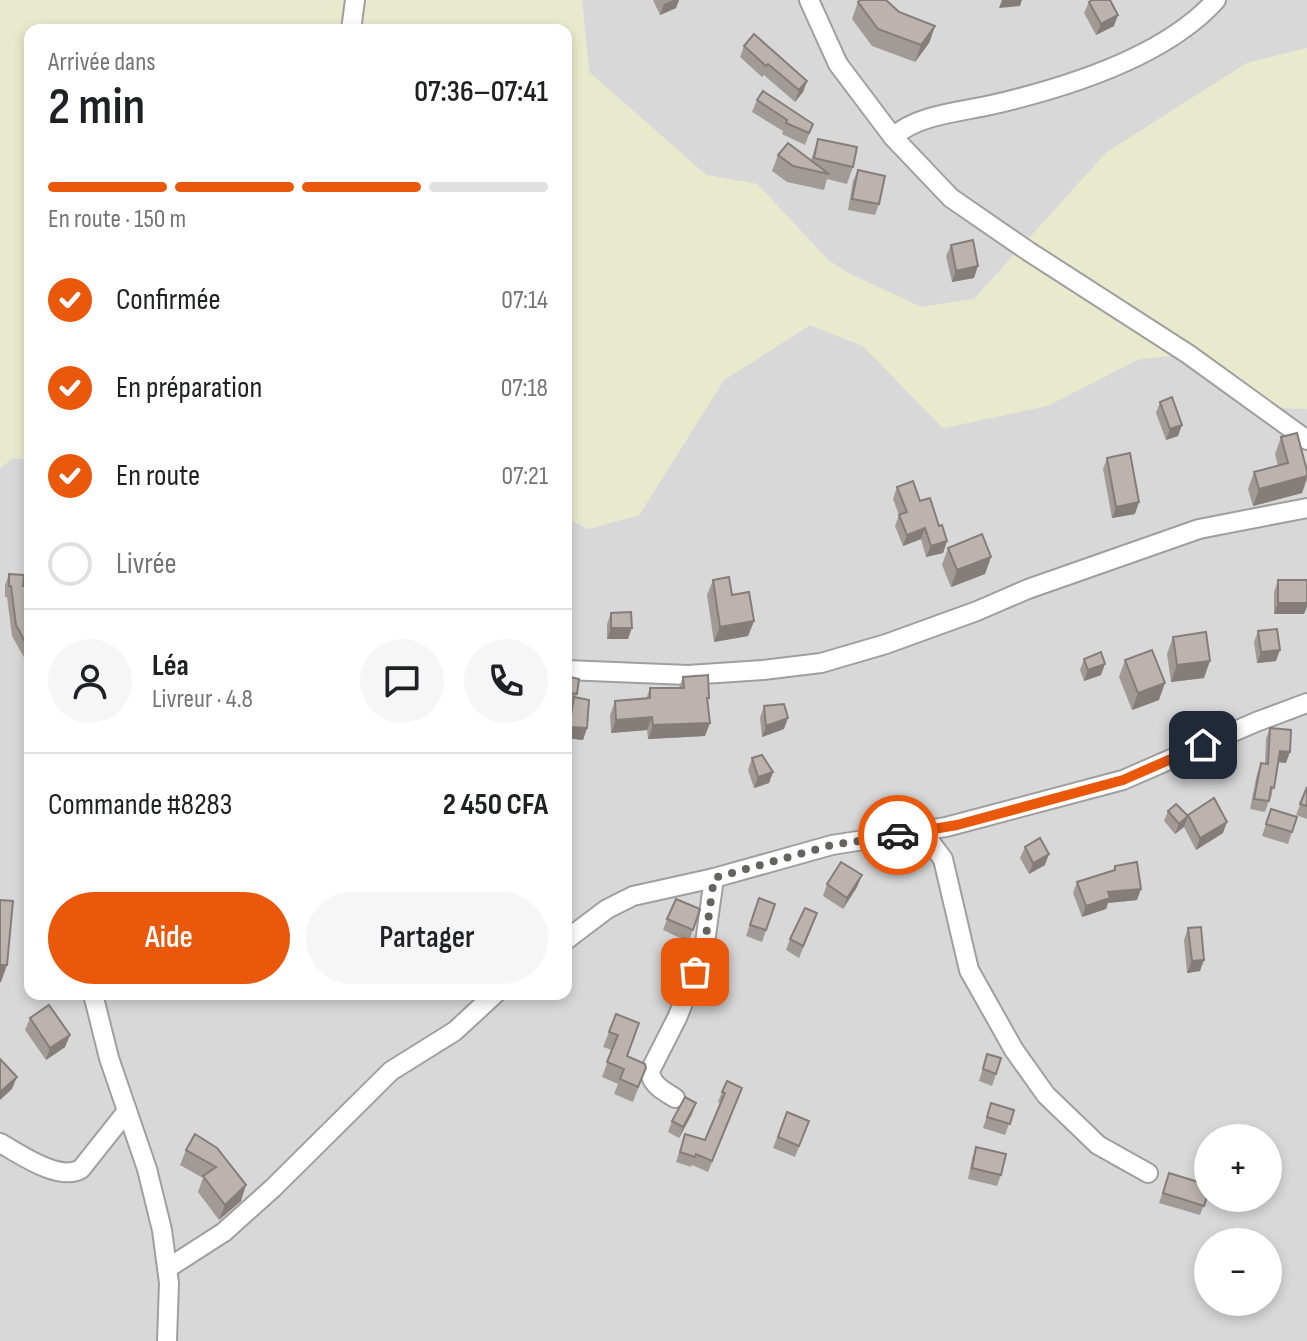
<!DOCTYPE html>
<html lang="fr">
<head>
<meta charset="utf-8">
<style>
	:root { --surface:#fff; --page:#f6f6f6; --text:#202124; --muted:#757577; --line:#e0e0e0; --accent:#ea580c }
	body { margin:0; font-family:"Sofia Sans Condensed",sans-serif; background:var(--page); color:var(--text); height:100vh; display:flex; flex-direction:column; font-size:30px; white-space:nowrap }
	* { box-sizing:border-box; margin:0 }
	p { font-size:26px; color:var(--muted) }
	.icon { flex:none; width:44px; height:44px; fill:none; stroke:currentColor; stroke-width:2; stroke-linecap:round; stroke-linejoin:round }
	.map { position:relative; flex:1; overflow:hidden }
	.sheet { position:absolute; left:24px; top:24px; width:548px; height:976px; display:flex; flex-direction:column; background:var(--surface); border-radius:16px; box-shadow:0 4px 12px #0003 }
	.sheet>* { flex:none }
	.fabs { position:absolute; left:1194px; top:1124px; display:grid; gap:16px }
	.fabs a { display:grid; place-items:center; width:88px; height:88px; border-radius:50%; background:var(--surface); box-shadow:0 4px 12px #0003; font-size:40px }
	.pin { position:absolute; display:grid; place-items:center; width:68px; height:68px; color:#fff; margin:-34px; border-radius:16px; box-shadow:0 4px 12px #0006 }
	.courier { position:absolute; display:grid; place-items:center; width:80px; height:80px; margin:-40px; border:6px solid #ea580c; border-radius:50%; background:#fff; color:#222; box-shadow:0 2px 10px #0007 }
	.summary em { font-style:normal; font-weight:600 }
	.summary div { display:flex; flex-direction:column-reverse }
	.summary { display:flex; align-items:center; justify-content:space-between; height:136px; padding:0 24px }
	h1 { font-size:52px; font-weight:600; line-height:60px }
	.bar { display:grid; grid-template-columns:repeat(4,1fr); gap:12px 8px; align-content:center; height:96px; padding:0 24px }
	.bar i { height:10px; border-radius:6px; background:var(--line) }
	.bar .active { background:var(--accent) }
	.bar p { grid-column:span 4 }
	.line { display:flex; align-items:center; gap:20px; padding:0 24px; border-top:2px solid var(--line) }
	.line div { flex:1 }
	.round { display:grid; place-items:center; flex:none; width:84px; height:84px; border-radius:42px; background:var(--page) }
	ol { padding:0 24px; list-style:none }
	li { display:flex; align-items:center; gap:24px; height:88px }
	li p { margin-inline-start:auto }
	li .icon { padding:8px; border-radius:50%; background:var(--accent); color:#fff; stroke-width:4 }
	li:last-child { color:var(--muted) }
	li i { width:44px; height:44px; border:4px solid var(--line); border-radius:50% }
	.cta { display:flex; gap:16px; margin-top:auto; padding:16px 24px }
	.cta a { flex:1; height:92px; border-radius:48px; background:var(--accent); color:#fff; font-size:32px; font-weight:600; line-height:92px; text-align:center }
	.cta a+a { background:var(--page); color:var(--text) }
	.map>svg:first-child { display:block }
	.residential { fill:#d9d8d8; fill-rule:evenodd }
	.farmland { fill:#e9e9cd }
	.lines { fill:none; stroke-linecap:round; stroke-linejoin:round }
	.minor-casing { stroke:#9f9f9f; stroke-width:22 }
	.minor { stroke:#fff; stroke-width:18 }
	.wall { fill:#a29a96 }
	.shaded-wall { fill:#847d7a }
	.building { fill:#bcb3ae; stroke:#847d7a; stroke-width:2 }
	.done { stroke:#646360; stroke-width:8; stroke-dasharray:0 14.4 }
	.route { stroke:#ea580c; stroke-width:10 }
</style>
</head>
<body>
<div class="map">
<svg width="1307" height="1341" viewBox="0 0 1307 1341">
	<rect width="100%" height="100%" fill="#ece8e1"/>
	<!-- residential -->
	<g class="residential">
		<polygon points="582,0 1307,0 1307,48 1247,63 1107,152 974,299 921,307 848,273 828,260 757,184 706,175 589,72"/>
		<path d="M 810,325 L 863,346 L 943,428 L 1047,406 L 1139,359 L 1188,354 L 1263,407 L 1307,409 L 1307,1341 L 0,1341 L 0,468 L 13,458 L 30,460 L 30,994 L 566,994 L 566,517 L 588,529 L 639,515 L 724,380 ZM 1208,1138 L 1268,1138 L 1268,1198 L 1208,1198 ZM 1208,1242 L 1268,1242 L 1268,1302 L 1208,1302 Z"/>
	</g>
	<!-- farmland -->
	<polygon class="farmland" points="0,0 582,0 589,72 706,175 757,184 828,260 848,273 921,307 974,299 1107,152 1247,63 1307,48 1307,409 1263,407 1187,354 1139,359 1047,406 943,428 863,346 810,325 724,380 639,515 588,529 566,517 566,30 30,30 30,460 13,458 0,468"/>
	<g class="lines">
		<!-- minor casing -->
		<g class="minor-casing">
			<g id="minor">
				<polyline points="809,0 838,64 893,137 951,198 1028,251 1188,354 1307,440"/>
				<polyline points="351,30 355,0"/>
				<path d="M 893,137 C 917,115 959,112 991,105 C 1065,88 1164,58 1216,0"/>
				<polyline points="566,670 688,675 763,670 821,663 886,644 977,611 1028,589 1199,529 1307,508"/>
				<polyline points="922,831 943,859 969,970 1014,1050 1046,1095 1098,1145 1148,1173"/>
				<polyline points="566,940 607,909 633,896 714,878 832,845 946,827 1123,780 1256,722 1307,703"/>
				<polyline points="93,994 109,1058 147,1169 162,1230 169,1283 167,1341"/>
				<path d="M 675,1098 C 664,1091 651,1085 650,1071 L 677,1018 L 704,950 L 714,878"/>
				<path d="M 0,1143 C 20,1154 59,1182 81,1169 L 127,1111"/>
				<polyline points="168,1268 224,1232 273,1188 391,1071 455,1031 495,994"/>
			</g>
		</g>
		<!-- minor -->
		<use href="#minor" class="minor"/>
	</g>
	<!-- wall -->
	<g class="wall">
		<polygon points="653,0 679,0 676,8 660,15"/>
		<polygon points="858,2 899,12 935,26 929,43 915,62 872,46 852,19"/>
		<polygon points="1089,2 1114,26 1096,35 1084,13"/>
		<polygon points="744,46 807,81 803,92 795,102 764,75 762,77 740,57"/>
		<polygon points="757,100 813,124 805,145 782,134 783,131 752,112"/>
		<polygon points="818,139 853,167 847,184 827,179 824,190 787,182 772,171 778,155 811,160"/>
		<polygon points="858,170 879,204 875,215 848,210 853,181"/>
		<polygon points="951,245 974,278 952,282 946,256"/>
		<polygon points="1160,402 1178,436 1166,440 1156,413"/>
		<polygon points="1281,437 1307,471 1307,480 1302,493 1253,506 1248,489 1254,472 1278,466 1275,454"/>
		<polygon points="1107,458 1135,514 1112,518 1103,469"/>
		<polygon points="897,487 920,501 939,526 947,541 943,553 926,557 921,539 903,546 895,526 899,515 893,499"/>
		<polygon points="948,548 991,557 985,574 951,587 942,565"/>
		<polygon points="9,574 23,586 30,586 30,668 12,636 7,597 5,597 5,585"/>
		<polygon points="713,580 732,595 754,621 748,636 714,642 707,595"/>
		<polygon points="1278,580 1307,580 1307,606 1304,614 1274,614 1274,592"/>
		<polygon points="611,613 628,639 607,639 607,624"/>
		<polygon points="1258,631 1276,661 1257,663 1254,642"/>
		<polygon points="1173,637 1204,678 1171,682 1167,654"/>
		<polygon points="1084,659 1101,675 1084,681 1080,670"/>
		<polygon points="1125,660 1159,700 1132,710 1119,677"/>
		<polygon points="566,669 577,694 576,697 587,728 583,740 566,738 566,731 571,705 566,704"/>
		<polygon points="683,677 707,703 705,736 648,739 647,730 611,733 610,715 615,701 646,699 650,688 679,688"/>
		<polygon points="764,706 784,729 762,737 760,718"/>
		<polygon points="1270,728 1286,763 1278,762 1271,798 1270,798 1265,812 1250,809 1257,774 1261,763 1265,764 1266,739"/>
		<polygon points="752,758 773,772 769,783 754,788 748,770"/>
		<polygon points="1307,787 1307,819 1296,815"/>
		<polygon points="1271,809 1297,817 1288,844 1262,836"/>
		<polygon points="1168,811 1188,816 1223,833 1196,850 1184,827 1175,834 1164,821"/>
		<polygon points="1025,847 1045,865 1029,874 1020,858"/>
		<polygon points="1115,866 1137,900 1108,903 1106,909 1082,917 1073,893 1077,882 1113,870"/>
		<polygon points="827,884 857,887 843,909 823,896"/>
		<polygon points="759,898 775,904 762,942 746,936"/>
		<polygon points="700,909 689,941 694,942 686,963 675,960 682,939 663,930 667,919"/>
		<polygon points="813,925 799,958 786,950 790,939"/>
		<polygon points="1188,928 1200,971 1187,973 1184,940"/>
		<polygon points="616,1014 627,1056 646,1068 633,1102 614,1094 618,1084 602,1077 612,1050 603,1047"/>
		<polygon points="30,1018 70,1035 65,1047 46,1060 25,1030"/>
		<polygon points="987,1054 996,1074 992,1086 979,1081"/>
		<polygon points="742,1088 708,1172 692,1165 691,1167 676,1162 685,1134 705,1140 720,1103 718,1102 722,1092"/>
		<polygon points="991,1103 1014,1110 1005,1135 983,1128"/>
		<polygon points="787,1112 809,1121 795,1157 773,1148"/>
		<polygon points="692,1114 679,1138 668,1132 672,1121"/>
		<polygon points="195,1134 241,1201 219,1220 198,1192 203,1178 180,1165 186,1150"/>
		<polygon points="976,1147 1001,1175 997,1186 968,1179 972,1159"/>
		<polygon points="1169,1173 1208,1194 1200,1215 1159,1203"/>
		<polygon points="1211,1198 1237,1198 1234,1205"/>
	</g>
	<!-- shaded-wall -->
	<g class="shaded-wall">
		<polygon points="673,0 679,0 676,8 660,15 664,4"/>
		<polygon points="1002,0 1022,0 1020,6 999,8"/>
		<polygon points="1118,15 1114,26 1096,35 1101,24"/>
		<polygon points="935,26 929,43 915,62 921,45"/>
		<polygon points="807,81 803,92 795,102 799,90"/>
		<polygon points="978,266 974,278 952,282 956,271"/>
		<polygon points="1182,425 1178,436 1166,440 1170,429"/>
		<polygon points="1307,476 1302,493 1253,506 1259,489"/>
		<polygon points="1139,502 1135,514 1112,518 1116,507"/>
		<polygon points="925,528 921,539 903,546 907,535"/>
		<polygon points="947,541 943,553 926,557 931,546"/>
		<polygon points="991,557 985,574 951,587 957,570"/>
		<polygon points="1278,603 1307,603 1307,606 1304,614 1274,614"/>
		<polygon points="754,621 748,636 714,642 720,627"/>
		<polygon points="611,628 632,628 628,639 607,639"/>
		<polygon points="1280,650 1276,661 1257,663 1261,652"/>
		<polygon points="1210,661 1204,678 1171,682 1177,665"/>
		<polygon points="1105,664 1101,675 1084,681 1088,670"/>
		<polygon points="1165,683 1159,700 1132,710 1138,693"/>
		<polygon points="652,717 647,730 611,733 616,720"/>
		<polygon points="788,718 784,729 762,737 766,726"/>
		<polygon points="710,723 705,736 648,739 653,725"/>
		<polygon points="569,727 587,728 583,740 566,738"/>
		<polygon points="1280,751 1290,752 1286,763 1276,762"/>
		<polygon points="773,772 769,783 754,788 758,777"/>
		<polygon points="1188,816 1184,827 1175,834 1179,824"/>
		<polygon points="1227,822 1223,833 1196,850 1200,838"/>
		<polygon points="1049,854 1045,865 1029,874 1033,863"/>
		<polygon points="862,875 857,887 843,909 847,898"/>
		<polygon points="1141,889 1137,900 1108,903 1106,909 1082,917 1086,906 1108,892"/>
		<polygon points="1204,960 1200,971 1187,973 1192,961"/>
		<polygon points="0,965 7,965 1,982 0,982"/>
		<polygon points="70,1035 65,1047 46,1060 50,1048"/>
		<polygon points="17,1077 12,1089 0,1100 0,1092"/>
		<polygon points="696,1103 692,1114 679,1138 683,1127"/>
		<polygon points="246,1185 241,1201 219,1220 225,1205"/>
	</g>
	<!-- building -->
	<g class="building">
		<polygon points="860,0 886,0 899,12 935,26 921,45 878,29 858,2"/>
		<polygon points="1092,0 1110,0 1118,15 1101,24 1089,2"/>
		<polygon points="754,34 807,81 799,90 768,64 766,66 744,46"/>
		<polygon points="763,91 813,124 809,133 786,123 787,120 757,100"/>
		<polygon points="818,139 857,147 853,167 814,158"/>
		<polygon points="788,143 829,174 793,166 778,155"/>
		<polygon points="858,170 885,176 879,204 852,199"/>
		<polygon points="973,240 978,266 956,271 951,245"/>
		<polygon points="1172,397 1182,425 1170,429 1160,402"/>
		<polygon points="1297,433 1307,471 1307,476 1259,489 1254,472 1288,463 1281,437"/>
		<polygon points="1130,453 1139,502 1116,507 1107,458"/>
		<polygon points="913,481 920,501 930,498 939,526 942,525 947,541 931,546 925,528 907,535 899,515 907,512 897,487"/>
		<polygon points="982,534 991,557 957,570 948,548"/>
		<polygon points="9,574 24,575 23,586 30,586 30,606 28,606 30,610 30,651 16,625 11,586 9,586"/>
		<polygon points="729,577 732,595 749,592 754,621 720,627 713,580"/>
		<rect x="1278" y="580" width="29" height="23"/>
		<polygon points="631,612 632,628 611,628 611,613"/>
		<polygon points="1277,629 1280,650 1261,652 1258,631"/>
		<polygon points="1206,632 1210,661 1177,665 1173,637"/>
		<polygon points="1152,650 1165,683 1138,693 1125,660"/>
		<polygon points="1101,652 1105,664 1088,670 1084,659"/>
		<polygon points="566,669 569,670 570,677 579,679 577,694 566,692"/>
		<polygon points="708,675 709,698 707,698 710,723 653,725 652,717 616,720 615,701 650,698 650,688 684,688 683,677"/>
		<polygon points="574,697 589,700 587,728 569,727"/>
		<polygon points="784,704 788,718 766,726 764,706"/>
		<polygon points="1270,728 1291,730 1290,752 1280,751 1274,788 1271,787 1269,801 1254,799 1261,763 1268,764"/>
		<polygon points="762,755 773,772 758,777 752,758"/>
		<polygon points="1307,787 1307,806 1300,804"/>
		<polygon points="1214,798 1227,822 1200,838 1188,815"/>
		<polygon points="1176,804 1188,816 1179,824 1168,811"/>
		<polygon points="1271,809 1297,817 1292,832 1266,824"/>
		<polygon points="1040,838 1049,854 1033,863 1025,847"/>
		<polygon points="841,862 862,875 847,898 827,884"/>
		<polygon points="1137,862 1141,889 1108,892 1110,898 1086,906 1077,882 1115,870 1115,866"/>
		<polygon points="759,898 775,904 766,930 750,925"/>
		<polygon points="676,899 700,909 693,930 667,919"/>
		<polygon points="0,900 13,901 7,965 0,965"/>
		<polygon points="805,908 817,913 803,946 790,939"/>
		<polygon points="1201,927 1204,960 1192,961 1188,928"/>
		<polygon points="683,938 694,942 688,957 677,954"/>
		<polygon points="49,1005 70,1035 50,1048 30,1018"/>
		<polygon points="616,1014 639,1023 627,1056 645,1064 646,1068 638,1087 620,1079 624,1069 607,1062 618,1035 609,1032"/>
		<polygon points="987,1054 1001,1058 996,1074 983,1069"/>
		<polygon points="0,1059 17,1077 0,1092"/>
		<polygon points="727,1081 742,1088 712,1161 696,1154 695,1157 680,1152 685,1134 705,1140 725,1093 722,1092"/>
		<polygon points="685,1097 696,1103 683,1127 672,1121"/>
		<polygon points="991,1103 1014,1110 1010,1124 987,1117"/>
		<polygon points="787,1112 809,1121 799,1146 778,1137"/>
		<polygon points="195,1134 217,1148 246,1185 225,1205 203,1176 216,1167 186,1150"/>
		<polygon points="976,1147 1006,1154 1001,1175 972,1168"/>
		<polygon points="1169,1173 1208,1185 1208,1194 1204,1206 1163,1193"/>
	</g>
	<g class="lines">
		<!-- done -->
		<polyline class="done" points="695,972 704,950 714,878 832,845 898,835"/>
		<!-- route -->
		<polyline class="route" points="898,835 957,825 1123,780 1203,745"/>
	</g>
</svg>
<div class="fabs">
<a>+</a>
<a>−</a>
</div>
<div class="pin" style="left:695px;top:972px;background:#ea580c"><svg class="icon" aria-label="bag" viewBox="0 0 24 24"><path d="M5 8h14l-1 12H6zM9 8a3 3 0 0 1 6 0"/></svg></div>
<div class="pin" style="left:1203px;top:745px;background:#1f2937"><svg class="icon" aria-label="home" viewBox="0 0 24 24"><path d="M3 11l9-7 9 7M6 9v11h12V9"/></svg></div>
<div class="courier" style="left:898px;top:835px"><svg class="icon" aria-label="car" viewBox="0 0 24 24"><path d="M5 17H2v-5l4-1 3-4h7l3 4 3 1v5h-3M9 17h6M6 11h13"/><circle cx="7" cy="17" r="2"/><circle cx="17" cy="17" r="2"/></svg></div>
<section class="sheet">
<div class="summary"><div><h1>2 min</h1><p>Arrivée dans</p></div><em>07:36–07:41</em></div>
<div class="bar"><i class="active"></i><i class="active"></i><i class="active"></i><i></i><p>En route · 150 m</p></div>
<ol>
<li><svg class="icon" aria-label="check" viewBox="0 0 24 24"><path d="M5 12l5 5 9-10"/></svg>Confirmée<p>07:14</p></li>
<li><svg class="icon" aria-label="check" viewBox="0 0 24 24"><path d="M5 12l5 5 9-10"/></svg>En préparation<p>07:18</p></li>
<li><svg class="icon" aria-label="check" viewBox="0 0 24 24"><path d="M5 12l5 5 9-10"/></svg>En route<p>07:21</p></li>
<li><i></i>Livrée</li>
</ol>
<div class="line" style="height:144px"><a class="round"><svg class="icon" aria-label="person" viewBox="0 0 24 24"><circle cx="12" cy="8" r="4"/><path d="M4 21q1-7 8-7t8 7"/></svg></a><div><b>Léa</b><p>Livreur · 4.8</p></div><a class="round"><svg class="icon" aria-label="chat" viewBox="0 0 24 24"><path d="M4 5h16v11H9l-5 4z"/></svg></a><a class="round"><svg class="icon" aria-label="phone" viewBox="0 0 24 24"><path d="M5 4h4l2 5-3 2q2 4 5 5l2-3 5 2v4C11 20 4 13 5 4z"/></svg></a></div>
<div class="line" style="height:104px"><div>Commande #8283</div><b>2 450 CFA</b></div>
<div class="cta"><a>Aide</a><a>Partager</a></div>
</section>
</div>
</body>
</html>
